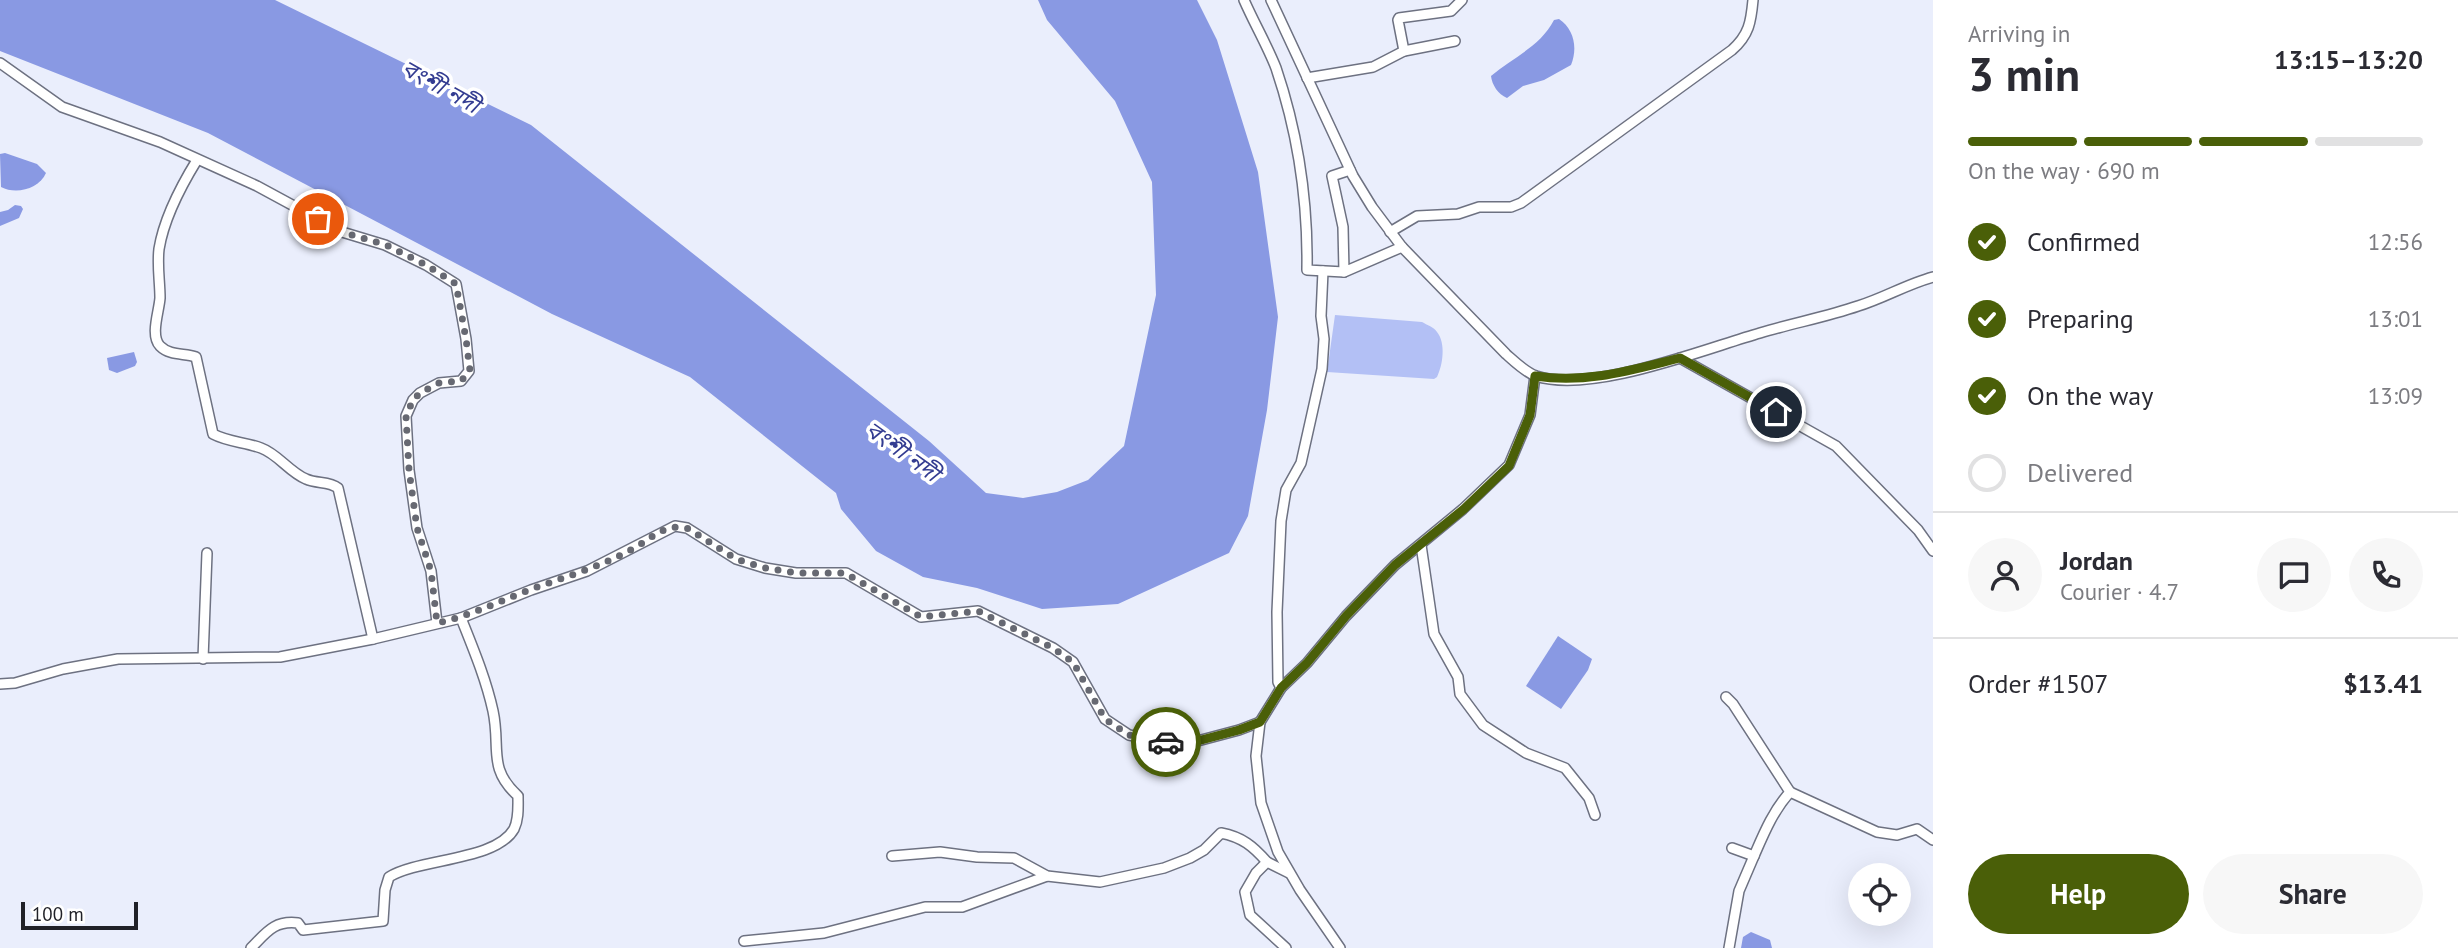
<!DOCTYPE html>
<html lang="en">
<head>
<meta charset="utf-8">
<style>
	:root { --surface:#fff; --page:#f7f7f7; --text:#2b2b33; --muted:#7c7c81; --line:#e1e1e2; --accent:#4a5f08 }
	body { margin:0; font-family:"PT Sans","Noto Sans Bengali",sans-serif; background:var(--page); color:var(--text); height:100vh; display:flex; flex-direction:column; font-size:26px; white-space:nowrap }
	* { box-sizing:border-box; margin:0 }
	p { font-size:23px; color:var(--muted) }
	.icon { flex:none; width:38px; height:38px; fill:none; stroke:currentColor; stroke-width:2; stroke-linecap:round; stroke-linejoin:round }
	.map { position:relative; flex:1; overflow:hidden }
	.side { display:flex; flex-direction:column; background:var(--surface); width:525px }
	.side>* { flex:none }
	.tools { position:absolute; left:1848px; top:863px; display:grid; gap:14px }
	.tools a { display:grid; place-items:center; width:63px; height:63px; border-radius:50%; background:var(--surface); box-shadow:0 7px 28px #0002; font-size:35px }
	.scale { position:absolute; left:21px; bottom:18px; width:117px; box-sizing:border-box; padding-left:7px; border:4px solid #202128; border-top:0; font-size:19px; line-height:24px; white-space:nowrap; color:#202128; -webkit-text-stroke:5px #fff; paint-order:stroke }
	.pin { position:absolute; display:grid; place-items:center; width:60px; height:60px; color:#fff; margin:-30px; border:4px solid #fff; border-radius:50%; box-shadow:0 2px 7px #0007 }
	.courier { position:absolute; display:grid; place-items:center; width:70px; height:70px; margin:-35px; border:5px solid #4a5f08; border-radius:50%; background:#fff; color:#222; box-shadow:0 2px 9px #0007 }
	.summary em { font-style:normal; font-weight:700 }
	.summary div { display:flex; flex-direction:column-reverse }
	.summary { display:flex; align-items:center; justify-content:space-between; height:119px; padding:0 35px }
	h1 { font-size:46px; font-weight:700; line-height:52px }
	.bar { display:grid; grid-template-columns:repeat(4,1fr); gap:10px 7px; align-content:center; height:84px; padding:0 35px }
	.bar i { height:9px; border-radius:5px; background:var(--line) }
	.bar .active { background:var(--accent) }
	.bar p { grid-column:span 4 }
	.line { display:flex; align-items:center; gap:18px; padding:0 35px; border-top:2px solid var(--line) }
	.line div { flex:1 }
	.round { display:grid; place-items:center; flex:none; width:74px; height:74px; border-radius:37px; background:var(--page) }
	ol { padding:0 35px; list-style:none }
	li { display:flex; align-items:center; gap:21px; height:77px }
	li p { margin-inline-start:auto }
	li .icon { padding:7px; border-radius:50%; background:var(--accent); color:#fff; stroke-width:4 }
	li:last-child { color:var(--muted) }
	li i { width:38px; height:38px; border:4px solid var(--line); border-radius:50% }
	.cta { display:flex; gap:14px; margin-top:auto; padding:14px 35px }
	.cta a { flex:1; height:80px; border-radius:42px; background:var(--accent); color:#fff; font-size:28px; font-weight:700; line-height:80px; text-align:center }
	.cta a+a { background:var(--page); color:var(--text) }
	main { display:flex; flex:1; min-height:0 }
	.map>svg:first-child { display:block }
	.green { fill:#b3c0f5 }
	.water { fill:#8999e3 }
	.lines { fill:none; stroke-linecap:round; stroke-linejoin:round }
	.minor-casing { stroke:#6d7181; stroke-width:12 }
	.minor { stroke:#fff; stroke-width:9 }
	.done { stroke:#676972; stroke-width:7; stroke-dasharray:0 12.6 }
	.route { stroke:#4a5f08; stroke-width:9 }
	.labels { text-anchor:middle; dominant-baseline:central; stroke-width:7; stroke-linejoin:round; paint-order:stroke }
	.water-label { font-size:23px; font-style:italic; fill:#333c91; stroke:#fff }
</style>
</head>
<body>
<main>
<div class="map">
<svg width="1933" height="948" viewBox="0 0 1933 948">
	<rect width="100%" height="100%" fill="#eaeefc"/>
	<!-- green -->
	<path class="green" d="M 1335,315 L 1422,322 C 1427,325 1434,327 1437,332 C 1446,343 1443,365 1437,377 L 1434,379 L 1327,372 Z"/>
	<!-- water -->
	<g class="water">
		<polygon points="0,0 275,0 531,125 929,441 986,493 1023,498 1057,492 1088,480 1124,446 1156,295 1152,182 1115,101 1047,20 1038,0 1197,0 1217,40 1258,172 1278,317 1267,410 1248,516 1229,553 1118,604 1042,609 977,588 923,577 876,551 841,509 836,493 690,377 552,314 208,133 0,51"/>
		<path d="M 1559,19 C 1574,29 1578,48 1571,65 L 1544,80 L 1523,86 L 1507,98 C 1498,94 1492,85 1491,76 C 1513,57 1540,47 1554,20 Z"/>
		<path d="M 5,153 L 37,164 L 46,173 C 39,189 16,195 1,187 L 0,154 Z"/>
		<polygon points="15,205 21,206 23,209 19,218 0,226 0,212 8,210"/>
		<polygon points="134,352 137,362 135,366 117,373 109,370 107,358"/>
		<polygon points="1558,636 1592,659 1588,670 1561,709 1526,686"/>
		<polygon points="1751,932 1770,940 1772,948 1741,948 1743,937"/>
	</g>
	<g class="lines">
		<!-- minor casing -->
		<g class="minor-casing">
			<g id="minor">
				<path d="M 1244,0 C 1254,23 1267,45 1276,68 C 1298,133 1308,202 1307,270 L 1344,272"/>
				<path d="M 1271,0 L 1353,176 L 1372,207 L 1402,247 L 1506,354 C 1515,362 1525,372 1536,376 C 1592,394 1704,349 1760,333 C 1793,323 1826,317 1858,306 C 1884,298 1907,284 1933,277"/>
				<polyline points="1404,51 1398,20 1399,18 1451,11 1462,0"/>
				<polyline points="0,63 62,107 160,142 257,186 342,232 385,245 426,265 456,284 466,339 469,371 461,381 439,383 420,393 413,400 406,416 409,470 417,528 431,571 437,623"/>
				<polyline points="1307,78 1373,67 1404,51 1455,41"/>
				<path d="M 197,160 C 181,186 164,218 159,249 C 157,266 160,282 160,298 C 159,312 150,335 160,346 C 170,356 184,353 196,357 L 213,434 C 228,442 245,442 261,448 C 278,454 289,472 306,479 C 317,484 329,481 338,488 L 373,639"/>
				<polyline points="1350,170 1332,176 1343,227 1344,272 1402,247"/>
				<path d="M 1390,232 L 1417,216 L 1458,214 L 1479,207 L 1511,207 L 1521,203 L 1732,50 C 1749,35 1751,22 1753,0"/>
				<polyline points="1680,358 1836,446 1918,530 1933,551"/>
				<polyline points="1421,545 1434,634 1458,677 1460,694 1483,725 1526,753 1565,768 1589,798 1595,815"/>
				<polyline points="203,659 207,553"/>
				<polyline points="0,684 15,683 63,669 118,659 280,657 373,639 461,618 531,590 587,571 675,526 687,528 736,559 765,568 796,573 846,573 921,617 978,611 1053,648 1073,662 1105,719 1129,735 1165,742 1190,743 1239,730 1260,722"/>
				<polyline points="1281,688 1278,682 1277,612 1281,521 1286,490 1301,463 1322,369 1324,339 1321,316 1323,271"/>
				<path d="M 1726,697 L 1733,704 L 1790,792 C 1773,811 1764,833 1754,856"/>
				<polyline points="1790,792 1877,832 1897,835 1917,829 1933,840"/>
				<path d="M 892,856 L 940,852 L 977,857 L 1014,858 L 1047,876 L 1100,882 L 1164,868 L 1190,858 L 1204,850 L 1221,833 C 1242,837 1253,846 1267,862"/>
				<polyline points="744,941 824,933 925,907 962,907 1047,876"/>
				<path d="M 251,948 C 266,933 274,920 298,923 L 303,930 L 383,921 L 385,890 L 389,877 C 420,858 496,861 514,829 C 519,819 518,807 518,796 C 487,768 501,748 493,711 C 486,679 473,648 461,618"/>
				<polyline points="1286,948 1250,915 1245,892 1256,873 1267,862 1289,873"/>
				<polyline points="1340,948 1300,890 1278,852 1261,803 1256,756 1260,722 1281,688 1307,663 1346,616 1395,565 1463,509 1509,465 1530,415 1535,376"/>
				<polyline points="1729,948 1739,891 1754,856 1732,848"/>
			</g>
		</g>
		<!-- minor -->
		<use href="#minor" class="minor"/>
	</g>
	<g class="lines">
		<!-- done -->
		<path class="done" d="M 318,219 L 342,232 L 386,245 L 426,265 L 456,284 L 466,339 L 470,371 L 461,381 L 439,383 L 420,393 L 413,400 L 406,416 L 409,470 L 417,528 L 431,571 L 437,623 C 469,616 498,602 529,590 C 564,577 601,567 634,548 C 652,538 665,523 687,528 L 736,559 L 765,568 L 796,573 L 845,573 L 921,617 L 978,611 L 1053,648 L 1073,662 L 1105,719 L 1129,735 L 1166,742"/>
		<!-- route -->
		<path class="route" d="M 1166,742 L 1190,743 L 1239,730 L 1260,722 L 1281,688 L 1307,663 L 1346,616 L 1395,565 L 1464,509 L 1509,466 L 1530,415 L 1535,376 C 1587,384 1631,370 1680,358 L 1776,412"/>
	</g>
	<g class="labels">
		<!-- water labels -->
		<g class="water-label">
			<text transform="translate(441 86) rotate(29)">বংশী নদী</text>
			<text transform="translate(903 451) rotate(36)">বংশী নদী</text>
		</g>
	</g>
</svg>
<div class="tools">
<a><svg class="icon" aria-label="locate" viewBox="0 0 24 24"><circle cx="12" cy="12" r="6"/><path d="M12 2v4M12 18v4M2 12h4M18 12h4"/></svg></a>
</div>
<div class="scale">100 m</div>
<div class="pin" style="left:318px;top:219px;background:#ea580c"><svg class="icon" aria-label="bag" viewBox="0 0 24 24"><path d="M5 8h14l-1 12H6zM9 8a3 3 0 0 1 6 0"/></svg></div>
<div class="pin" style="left:1776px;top:412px;background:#1f2937"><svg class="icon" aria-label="home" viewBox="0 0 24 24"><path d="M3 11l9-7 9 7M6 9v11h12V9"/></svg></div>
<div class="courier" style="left:1166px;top:742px"><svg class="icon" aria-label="car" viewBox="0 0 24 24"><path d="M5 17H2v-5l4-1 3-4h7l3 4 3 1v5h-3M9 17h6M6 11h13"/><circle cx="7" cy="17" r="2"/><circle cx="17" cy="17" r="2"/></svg></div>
</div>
<section class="side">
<div class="summary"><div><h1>3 min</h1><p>Arriving in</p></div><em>13:15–13:20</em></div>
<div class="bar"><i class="active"></i><i class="active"></i><i class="active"></i><i></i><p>On the way · 690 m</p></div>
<ol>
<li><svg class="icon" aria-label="check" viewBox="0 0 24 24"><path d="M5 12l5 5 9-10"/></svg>Confirmed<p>12:56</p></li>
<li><svg class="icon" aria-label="check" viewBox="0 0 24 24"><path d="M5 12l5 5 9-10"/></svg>Preparing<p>13:01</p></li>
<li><svg class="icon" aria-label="check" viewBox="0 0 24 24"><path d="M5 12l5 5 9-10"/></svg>On the way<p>13:09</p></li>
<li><i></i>Delivered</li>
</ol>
<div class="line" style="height:126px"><a class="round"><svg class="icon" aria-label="person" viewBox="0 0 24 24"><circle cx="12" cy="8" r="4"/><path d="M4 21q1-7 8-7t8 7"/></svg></a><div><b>Jordan</b><p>Courier · 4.7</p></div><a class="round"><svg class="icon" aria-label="chat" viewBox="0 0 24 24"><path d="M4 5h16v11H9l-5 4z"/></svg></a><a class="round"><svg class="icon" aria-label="phone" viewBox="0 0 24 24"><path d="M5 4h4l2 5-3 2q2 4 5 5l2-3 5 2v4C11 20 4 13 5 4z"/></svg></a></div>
<div class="line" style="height:91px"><div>Order #1507</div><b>$13.41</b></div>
<div class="cta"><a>Help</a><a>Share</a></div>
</section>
</main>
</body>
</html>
